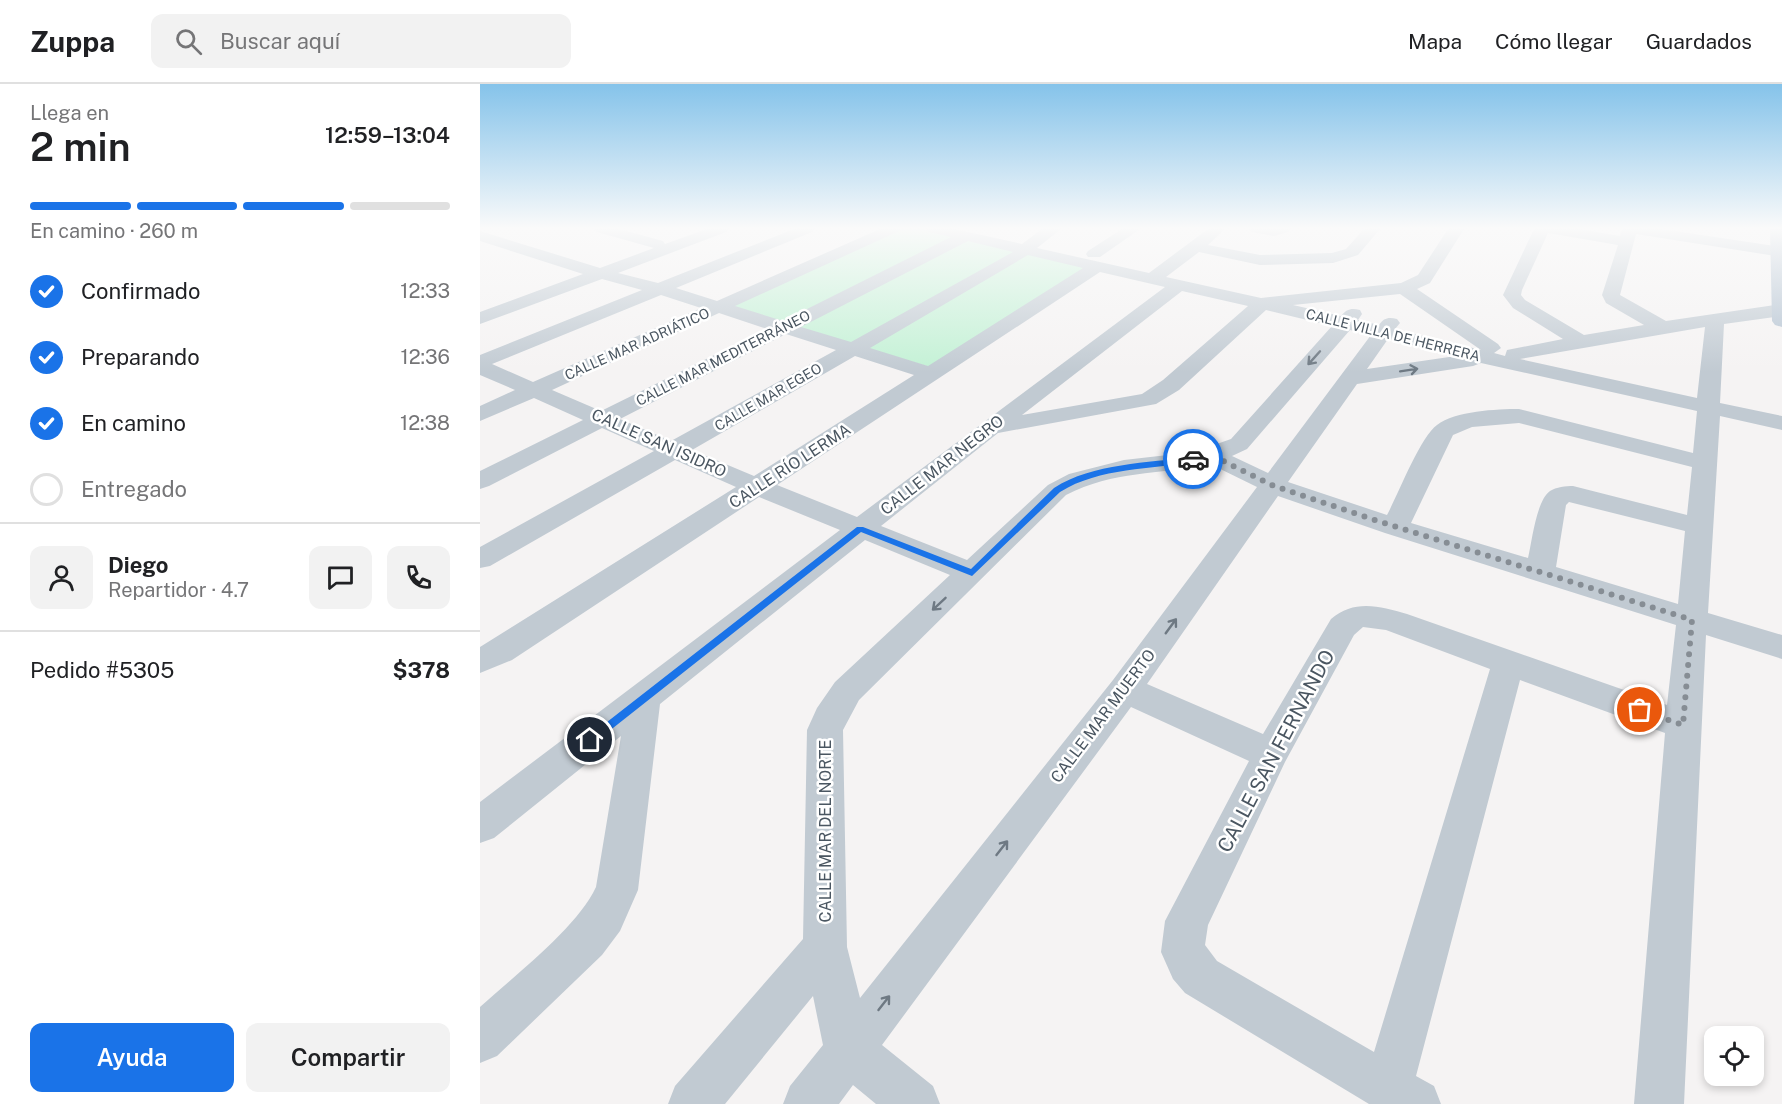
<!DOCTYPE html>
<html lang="es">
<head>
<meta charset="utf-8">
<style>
	:root { --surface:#fff; --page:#f2f2f2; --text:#202124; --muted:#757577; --line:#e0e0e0; --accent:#1a73e8 }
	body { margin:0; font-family:"Public Sans",sans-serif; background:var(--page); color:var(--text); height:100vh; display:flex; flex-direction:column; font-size:22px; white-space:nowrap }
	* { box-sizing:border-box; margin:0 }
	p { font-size:20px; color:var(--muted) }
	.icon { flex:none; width:33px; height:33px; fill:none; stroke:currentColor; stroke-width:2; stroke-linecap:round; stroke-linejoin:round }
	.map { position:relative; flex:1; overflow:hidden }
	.side { display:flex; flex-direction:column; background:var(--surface); width:480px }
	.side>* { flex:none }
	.controls { position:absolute; left:1224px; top:942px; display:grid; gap:12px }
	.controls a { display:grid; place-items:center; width:60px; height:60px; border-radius:12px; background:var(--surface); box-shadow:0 3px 9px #0003; font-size:30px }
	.pin { position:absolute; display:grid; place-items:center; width:51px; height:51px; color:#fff; margin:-26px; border:3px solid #fff; border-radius:50%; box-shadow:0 2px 6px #0007 }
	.courier { position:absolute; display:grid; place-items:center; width:60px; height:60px; margin:-30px; border:4px solid #1a73e8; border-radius:50%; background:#fff; color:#222; box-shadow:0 2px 8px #0007 }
	.headline em { font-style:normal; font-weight:600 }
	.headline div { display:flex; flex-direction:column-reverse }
	.headline { display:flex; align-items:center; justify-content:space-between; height:102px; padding:0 30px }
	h1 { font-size:39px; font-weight:600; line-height:45px }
	.bar { display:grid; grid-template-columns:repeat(4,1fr); gap:9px 6px; align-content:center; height:72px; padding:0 30px }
	.bar i { height:8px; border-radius:4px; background:var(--line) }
	.bar .selected { background:var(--accent) }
	.bar p { grid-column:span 4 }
	.line { display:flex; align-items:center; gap:15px; padding:0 30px; border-top:2px solid var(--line) }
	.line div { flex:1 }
	.round { display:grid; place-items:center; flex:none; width:63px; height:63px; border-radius:12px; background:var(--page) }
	ol { padding:0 30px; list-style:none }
	li { display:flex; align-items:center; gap:18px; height:66px }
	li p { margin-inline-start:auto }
	li .icon { padding:6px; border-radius:50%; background:var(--accent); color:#fff; stroke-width:4 }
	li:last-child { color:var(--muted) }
	li i { width:33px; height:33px; border:3px solid var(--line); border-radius:50% }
	.primary-button { display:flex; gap:12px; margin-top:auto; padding:12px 30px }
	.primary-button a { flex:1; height:69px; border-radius:12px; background:var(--accent); color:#fff; font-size:24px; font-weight:600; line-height:69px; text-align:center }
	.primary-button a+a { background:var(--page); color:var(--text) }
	header { display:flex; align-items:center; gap:36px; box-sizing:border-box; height:84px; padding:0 30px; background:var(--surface); border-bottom:2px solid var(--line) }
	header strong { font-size:28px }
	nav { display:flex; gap:33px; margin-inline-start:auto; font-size:21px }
	.search { width:420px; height:54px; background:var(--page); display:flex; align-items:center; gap:15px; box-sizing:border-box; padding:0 21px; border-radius:12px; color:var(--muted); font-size:22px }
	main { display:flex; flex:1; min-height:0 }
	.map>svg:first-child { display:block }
	.green { fill:#c3f1d5 }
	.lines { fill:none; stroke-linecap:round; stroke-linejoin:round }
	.minor { fill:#c1cad2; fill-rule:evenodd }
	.major { fill:#b3c2d1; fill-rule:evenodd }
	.oneway { stroke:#6e7983 }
	.route { fill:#1a73e8 }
	.done { stroke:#868d94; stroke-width:6; stroke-dasharray:0 10.8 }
	.labels { text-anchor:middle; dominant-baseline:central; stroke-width:5; stroke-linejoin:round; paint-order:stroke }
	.far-street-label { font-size:14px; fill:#4a5661; stroke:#fff }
	.street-label { font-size:16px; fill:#4a5661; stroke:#fff }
	.near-street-label { font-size:20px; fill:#4a5661; stroke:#fff }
</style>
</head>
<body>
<header>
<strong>Zuppa</strong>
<div class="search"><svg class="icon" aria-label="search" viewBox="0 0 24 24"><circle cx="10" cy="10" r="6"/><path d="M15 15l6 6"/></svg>Buscar aquí</div>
<nav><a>Mapa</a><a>Cómo llegar</a><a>Guardados</a></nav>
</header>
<main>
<section class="side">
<div class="headline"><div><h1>2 min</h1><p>Llega en</p></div><em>12:59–13:04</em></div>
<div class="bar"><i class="selected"></i><i class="selected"></i><i class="selected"></i><i></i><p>En camino · 260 m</p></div>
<ol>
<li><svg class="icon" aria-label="check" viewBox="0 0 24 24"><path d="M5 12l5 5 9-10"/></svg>Confirmado<p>12:33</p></li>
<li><svg class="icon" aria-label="check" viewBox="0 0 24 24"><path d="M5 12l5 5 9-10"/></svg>Preparando<p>12:36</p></li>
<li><svg class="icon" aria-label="check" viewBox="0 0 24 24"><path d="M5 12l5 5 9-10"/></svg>En camino<p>12:38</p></li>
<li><i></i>Entregado</li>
</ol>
<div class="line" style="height:108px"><a class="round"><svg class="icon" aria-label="person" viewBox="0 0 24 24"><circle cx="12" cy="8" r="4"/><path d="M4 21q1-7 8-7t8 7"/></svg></a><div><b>Diego</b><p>Repartidor · 4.7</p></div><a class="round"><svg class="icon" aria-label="chat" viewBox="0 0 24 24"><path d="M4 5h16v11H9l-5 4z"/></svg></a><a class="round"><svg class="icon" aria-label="phone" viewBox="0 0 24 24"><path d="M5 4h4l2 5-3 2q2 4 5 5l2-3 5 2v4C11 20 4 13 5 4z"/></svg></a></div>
<div class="line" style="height:78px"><div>Pedido #5305</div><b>$378</b></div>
<div class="primary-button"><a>Ayuda</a><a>Compartir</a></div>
</section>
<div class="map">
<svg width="1302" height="1020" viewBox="0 0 1302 1020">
	<rect width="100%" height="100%" fill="#f5f3f3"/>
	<!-- green -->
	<polygon class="green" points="416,145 444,145 609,182 450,283 245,222"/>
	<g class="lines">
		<!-- minor -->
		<g class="minor">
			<path d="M 114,145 L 139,145 L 183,157 L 185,160 L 227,145 L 249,145 L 246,148 L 138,189 L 178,199 L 314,145 L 335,145 L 332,148 L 196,204 L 237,217 L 400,145 L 420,145 L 417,148 L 255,222 L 303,237 L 471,153 L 449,148 L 446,145 L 474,145 L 542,160 L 562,145 L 581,145 L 557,164 L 669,189 L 728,145 L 745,145 L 728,161 L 780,171 L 852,169 L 866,165 L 884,145 L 900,145 L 878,171 L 853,179 L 780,181 L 719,168 L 686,193 L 781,214 L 921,199 L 938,191 L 968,145 L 984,145 L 950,199 L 937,205 L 1018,260 L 1021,264 L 1014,269 L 1025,272 L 1027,266 L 1083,255 L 1033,224 L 1023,211 L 1054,145 L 1099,145 L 1140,152 L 1142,145 L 1181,145 L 1302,163 L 1302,173 L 1156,150 L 1140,211 L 1186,237 L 1302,220 L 1302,232 L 1244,240 L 1240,319 L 1302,332 L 1302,346 L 1240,332 L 1228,529 L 1302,551 L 1302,575 L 1226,551 L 1204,1020 L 1154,1020 L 1185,649 L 1040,596 L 936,992 L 954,1002 L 961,1020 L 889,1020 L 705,909 L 693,895 L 681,868 L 685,837 L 769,677 L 651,623 L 402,961 L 453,1002 L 460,1020 L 396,1020 L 373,1001 L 359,1020 L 303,1020 L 310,1002 L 343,961 L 333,912 L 245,1020 L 188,1020 L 195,1002 L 323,855 L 327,646 L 337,624 L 355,598 L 470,491 L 385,456 L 180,620 L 158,806 L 140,847 L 122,871 L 17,972 L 0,979 L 0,923 C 35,891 97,844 116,803 L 141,652 L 14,754 L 0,759 L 0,718 L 360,446 L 279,413 L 32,576 L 0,589 L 0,563 L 256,403 L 195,376 L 10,482 L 0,484 L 0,463 L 174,367 L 122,344 L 9,402 L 0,405 L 0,387 L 103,336 L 54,314 L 0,337 L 0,322 L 35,306 L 0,291 L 0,271 L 162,206 L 122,195 L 0,240 L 0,228 L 103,190 L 0,157 L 0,147 L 120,184 L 174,164 L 117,148 ZM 1068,149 L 1138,161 L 1122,211 L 1126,219 L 1164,241 L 1104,251 L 1045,216 L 1041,211 L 1042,206 ZM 488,157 L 533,168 L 371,258 L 321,243 ZM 548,171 L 603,184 L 448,282 L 390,264 ZM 620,188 L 685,203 L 377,433 L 297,401 ZM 702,207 L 768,222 L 683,296 L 662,310 L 542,331 ZM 920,210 L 1001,266 L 915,245 L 920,239 L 917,235 C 908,233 904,234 899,241 L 878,236 L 882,230 L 880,226 C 871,224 867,225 861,232 L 813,221 ZM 181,211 L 221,224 L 53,298 L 12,280 ZM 786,226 L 852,242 L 751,355 L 714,368 L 644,376 L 589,390 L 568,401 L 487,476 L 401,442 L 518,349 L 676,320 L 699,306 ZM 239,229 L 287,245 L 121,327 L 72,306 ZM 1225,243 L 1217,314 L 1040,275 ZM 870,246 L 891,251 L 788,389 L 752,372 L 767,365 ZM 306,250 L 356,266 L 191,357 L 140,335 ZM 908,255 L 976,272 L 887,285 ZM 375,272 L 434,291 L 274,392 L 212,366 ZM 1001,279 L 1217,327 L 1213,369 L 1039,325 C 1017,325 975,327 957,341 C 940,353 918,411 907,431 L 808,398 L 877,300 L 993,282 ZM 1039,339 L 1212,383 L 1207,431 L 1093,402 C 1086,402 1076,403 1070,407 C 1056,417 1052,458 1048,474 L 931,439 L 973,351 L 992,343 ZM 728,379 L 777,403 L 633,596 L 380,914 L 367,863 L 363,646 L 379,616 L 586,411 C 634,386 678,392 728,379 ZM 798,412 L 905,449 L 1196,541 L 1187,621 L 927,530 C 900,522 874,515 851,535 L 783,650 L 667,600 ZM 1089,418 L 1205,447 L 1198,520 L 1076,483 L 1086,421 ZM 883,543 L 906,546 L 1010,585 L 894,968 L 737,877 L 725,861 L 728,841 L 805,678 L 874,551 Z"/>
			<polygon points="642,145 660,145 620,173 608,173 606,170 608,167"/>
			<polygon points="769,145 811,145 808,148 794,152 772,148"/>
		</g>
		<!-- major -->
		<polygon class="major" points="1290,145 1302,145 1302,243 1295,241 1292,237"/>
	</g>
	<!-- one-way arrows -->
	<defs><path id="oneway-shaft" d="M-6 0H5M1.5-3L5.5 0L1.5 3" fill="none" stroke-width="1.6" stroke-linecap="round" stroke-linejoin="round" transform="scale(1.5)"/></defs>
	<g class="oneway">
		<use href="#oneway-shaft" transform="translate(834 274) rotate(132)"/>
		<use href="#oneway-shaft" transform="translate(929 286) rotate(-9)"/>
		<use href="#oneway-shaft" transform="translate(459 520) rotate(137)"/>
		<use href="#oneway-shaft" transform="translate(691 542) rotate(-54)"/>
		<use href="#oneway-shaft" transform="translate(522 764) rotate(-52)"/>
		<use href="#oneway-shaft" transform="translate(404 919) rotate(-52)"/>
	</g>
	<!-- sky -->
	<linearGradient id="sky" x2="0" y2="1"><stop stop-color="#85c3ea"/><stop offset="0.5" stop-color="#fafafa"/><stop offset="1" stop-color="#fafafa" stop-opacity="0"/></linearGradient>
	<rect width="1302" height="288" fill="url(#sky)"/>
	<!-- route -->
	<path class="route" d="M 713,373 L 717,375 L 716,377 C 671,386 620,383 580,408 L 492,492 L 381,448 L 114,659 L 106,659 L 104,656 L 377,443 L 383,443 L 491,485 L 574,404 C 613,379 668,379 713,373 Z"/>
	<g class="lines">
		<!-- done -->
		<polyline class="done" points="713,375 733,372 794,402 895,436 1212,536 1203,641 1160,626"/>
	</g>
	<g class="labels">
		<!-- far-street labels -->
		<g class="far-street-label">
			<text transform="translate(913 251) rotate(14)">CALLE VILLA DE HERRERA</text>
			<text transform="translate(157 260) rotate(-24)">CALLE MAR ADRIÁTICO</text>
			<text transform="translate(243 274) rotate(-27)">CALLE MAR MEDITERRÁNEO</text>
			<text transform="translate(288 313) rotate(-30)">CALLE MAR EGEO</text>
		</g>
		<!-- street labels -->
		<g class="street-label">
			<text transform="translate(179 359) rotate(24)">CALLE SAN ISIDRO</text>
			<text transform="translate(462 381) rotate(-38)">CALLE MAR NEGRO</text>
			<text transform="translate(310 382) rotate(-33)">CALLE RÍO LERMA</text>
			<text transform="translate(623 632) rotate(-53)">CALLE MAR MUERTO</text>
			<text transform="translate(345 747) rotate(-90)">CALLE MAR DEL NORTE</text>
		</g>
		<!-- near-street labels -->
		<g class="near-street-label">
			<text transform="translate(796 667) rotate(-62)">CALLE SAN FERNANDO</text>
		</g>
	</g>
</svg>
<div class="controls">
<a><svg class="icon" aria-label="locate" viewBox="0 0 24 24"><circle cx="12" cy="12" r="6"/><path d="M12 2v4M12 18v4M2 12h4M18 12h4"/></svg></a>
</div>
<div class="pin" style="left:1160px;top:626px;background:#ea580c"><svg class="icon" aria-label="bag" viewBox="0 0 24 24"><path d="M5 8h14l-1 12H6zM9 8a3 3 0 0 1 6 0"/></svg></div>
<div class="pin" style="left:110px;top:656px;background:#1f2937"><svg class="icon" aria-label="home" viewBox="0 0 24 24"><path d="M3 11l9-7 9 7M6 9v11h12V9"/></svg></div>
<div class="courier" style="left:713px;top:375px"><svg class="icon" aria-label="car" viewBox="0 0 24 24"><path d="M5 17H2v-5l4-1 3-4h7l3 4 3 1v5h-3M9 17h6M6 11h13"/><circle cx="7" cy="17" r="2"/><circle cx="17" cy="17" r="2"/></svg></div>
</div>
</main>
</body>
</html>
